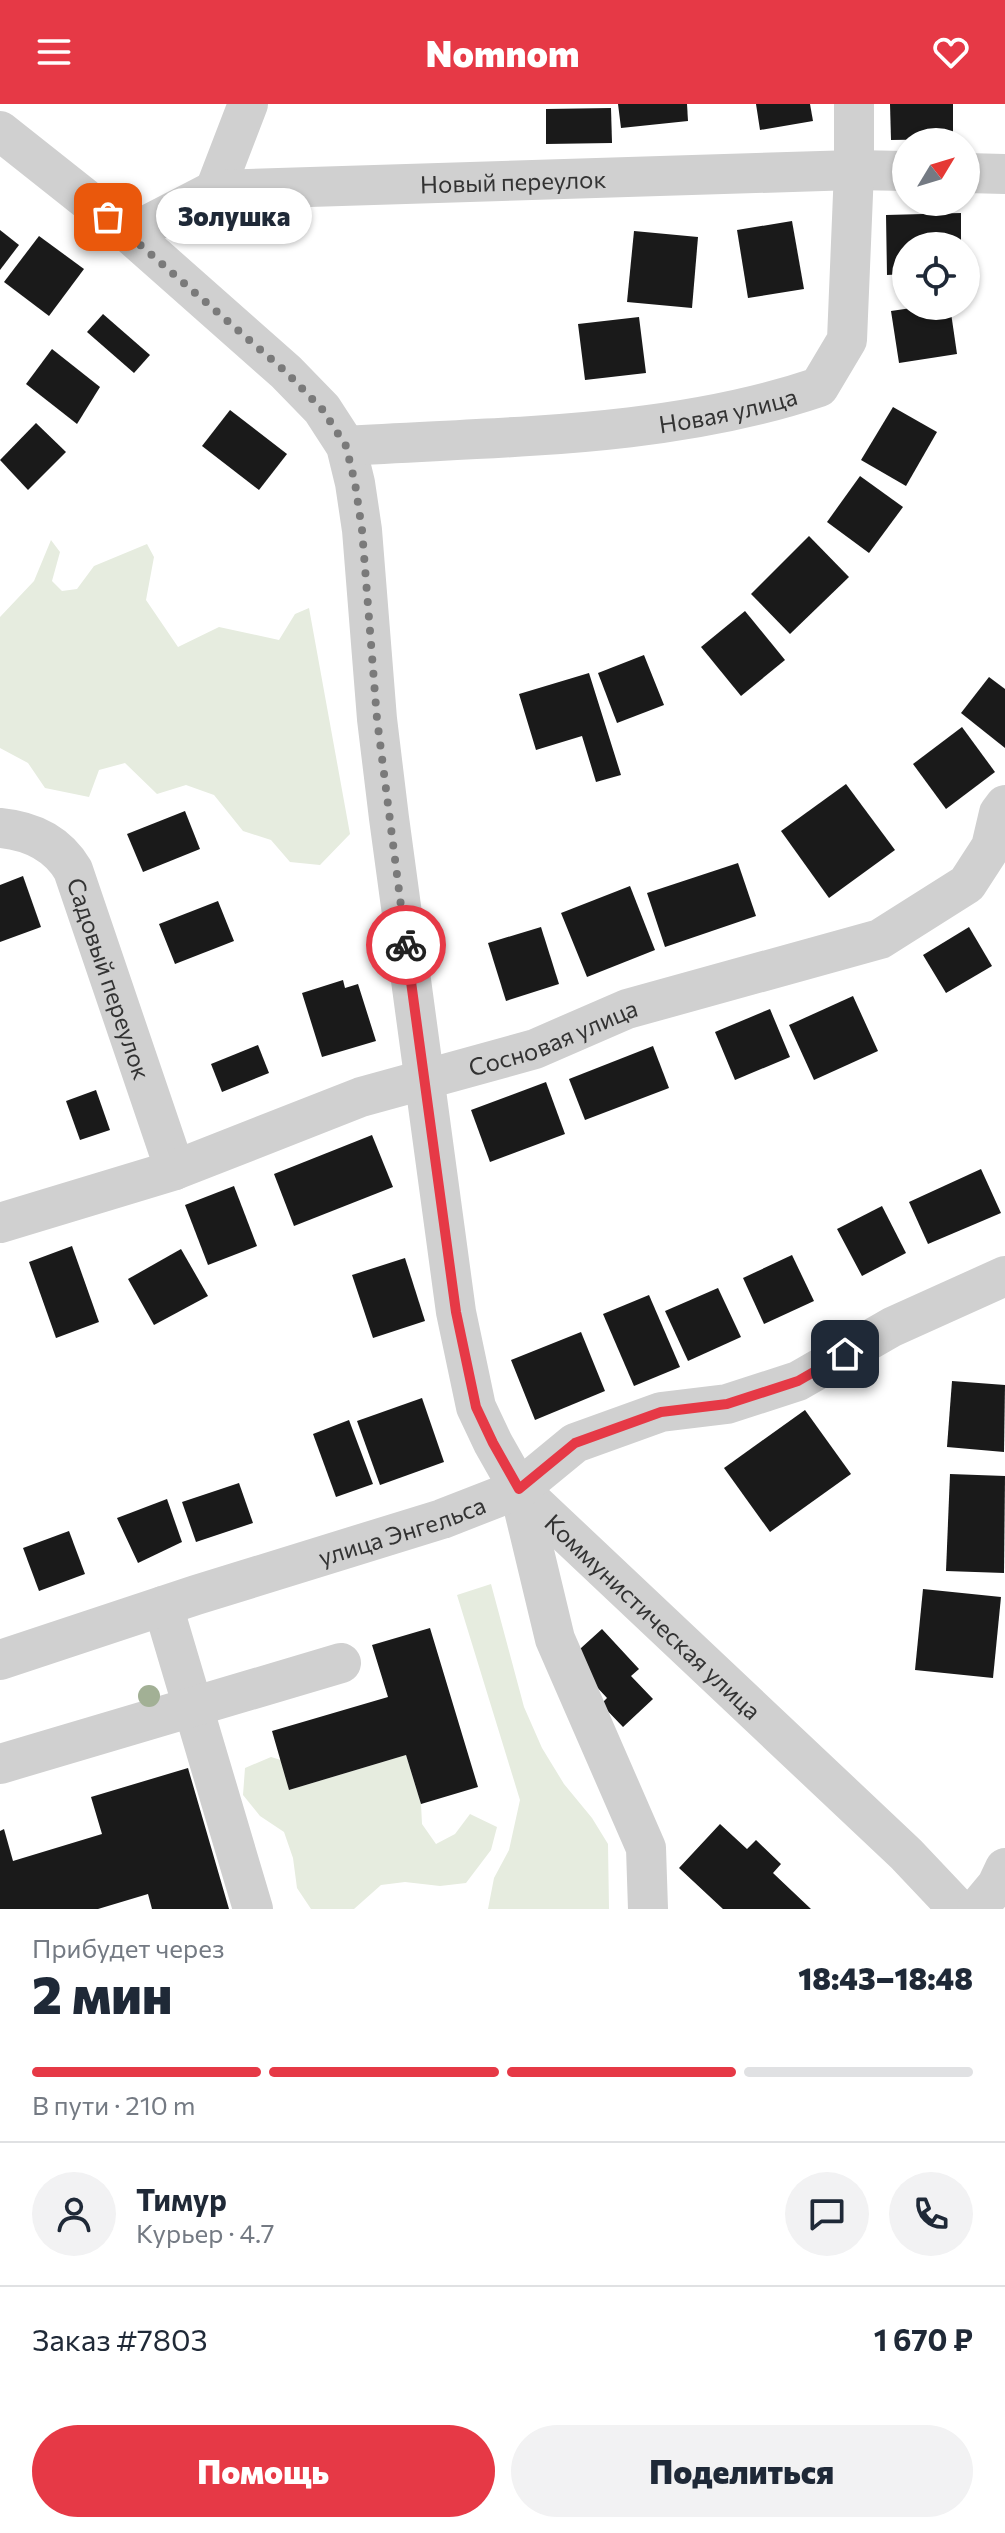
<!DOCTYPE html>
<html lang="ru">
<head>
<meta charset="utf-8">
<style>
	:root { --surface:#fff; --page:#f2f2f3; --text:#1f2937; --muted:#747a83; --line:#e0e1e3; --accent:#e63946 }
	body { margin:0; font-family:Commissioner,sans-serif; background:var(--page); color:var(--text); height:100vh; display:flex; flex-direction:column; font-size:30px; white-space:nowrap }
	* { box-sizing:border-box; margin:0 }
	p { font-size:26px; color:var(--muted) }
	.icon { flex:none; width:44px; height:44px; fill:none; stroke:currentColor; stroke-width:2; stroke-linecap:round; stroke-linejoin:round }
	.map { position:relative; height:1805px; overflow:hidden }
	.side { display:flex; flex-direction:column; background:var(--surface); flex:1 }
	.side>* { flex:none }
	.needle { width:52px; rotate:52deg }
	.tools { position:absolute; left:892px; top:24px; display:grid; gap:16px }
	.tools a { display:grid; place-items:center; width:88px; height:88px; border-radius:50%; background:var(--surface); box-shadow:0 2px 6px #0004; font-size:40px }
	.pin { position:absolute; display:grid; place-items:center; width:68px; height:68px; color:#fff; margin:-34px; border-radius:16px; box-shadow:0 4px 12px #0006 }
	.courier { position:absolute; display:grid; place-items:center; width:80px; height:80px; margin:-40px; border:6px solid #e63946; border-radius:50%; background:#fff; color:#222; box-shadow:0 2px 10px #0007 }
	.bubble { position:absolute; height:56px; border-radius:28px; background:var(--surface); box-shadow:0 2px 6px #0004; font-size:26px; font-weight:800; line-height:56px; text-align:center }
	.summary em { font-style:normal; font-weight:800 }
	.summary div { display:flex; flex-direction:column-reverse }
	.summary { display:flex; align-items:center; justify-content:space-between; height:136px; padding:0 32px }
	h1 { font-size:52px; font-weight:800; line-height:60px }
	.bar { display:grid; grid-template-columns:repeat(4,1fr); gap:12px 8px; align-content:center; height:96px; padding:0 32px }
	.bar i { height:10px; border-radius:6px; background:var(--line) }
	.bar .current { background:var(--accent) }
	.bar p { grid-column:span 4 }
	.line { display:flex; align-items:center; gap:20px; padding:0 32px; border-top:2px solid var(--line) }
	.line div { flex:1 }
	.round { display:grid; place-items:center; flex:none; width:84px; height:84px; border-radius:42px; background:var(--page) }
	.action { display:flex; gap:16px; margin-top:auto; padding:16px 32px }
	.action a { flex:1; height:92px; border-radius:48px; background:var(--accent); color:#fff; font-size:32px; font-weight:800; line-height:92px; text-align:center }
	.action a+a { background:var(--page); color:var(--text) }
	header { display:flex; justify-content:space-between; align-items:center; height:104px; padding:0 32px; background:var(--accent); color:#fff; font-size:36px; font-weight:800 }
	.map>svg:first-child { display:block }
	.green { fill:#e6ecdf }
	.building { fill:#1a1a1a }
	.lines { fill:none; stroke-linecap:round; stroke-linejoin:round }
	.minor { stroke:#d0d0d0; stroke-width:40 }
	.tree { fill:#a2b095 }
	.done { stroke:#7a7a7a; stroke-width:8; stroke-dasharray:0 14.4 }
	.route { stroke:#e63946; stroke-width:10 }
	.labels { text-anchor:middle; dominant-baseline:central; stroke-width:8; stroke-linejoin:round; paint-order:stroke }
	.street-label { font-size:24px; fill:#333; stroke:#fff }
</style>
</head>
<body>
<header><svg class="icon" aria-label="menu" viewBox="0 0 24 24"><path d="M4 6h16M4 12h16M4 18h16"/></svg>Nomnom<svg class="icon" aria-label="heart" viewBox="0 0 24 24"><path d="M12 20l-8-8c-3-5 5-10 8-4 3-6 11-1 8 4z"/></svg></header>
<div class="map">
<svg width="1005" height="1805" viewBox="0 0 1005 1805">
	<rect width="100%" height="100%" fill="#fff"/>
	<!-- green -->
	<g class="green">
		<polygon points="51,436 60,448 52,477 62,487 77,485 94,462 147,440 154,453 146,496 178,543 219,523 279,536 295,510 309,504 350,730 320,761 290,758 271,736 243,727 214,691 186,681 157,690 125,659 99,666 89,693 45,684 28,659 0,644 0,513 34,477"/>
		<polygon points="491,1480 524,1603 542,1644 564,1680 592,1714 608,1740 609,1805 488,1805 494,1774 509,1746 520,1696 457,1491"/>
		<polygon points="406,1651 421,1700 422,1720 436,1740 455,1730 470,1710 497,1723 491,1746 466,1779 440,1782 405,1778 381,1781 354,1805 311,1805 297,1784 293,1754 284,1728 260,1712 243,1691 245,1664 271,1653 281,1656 289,1686"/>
	</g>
	<!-- building -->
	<g class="building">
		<polygon points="618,0 687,0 688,17 621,24"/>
		<polygon points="756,0 810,0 813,17 760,26"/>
		<polygon points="890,0 953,0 953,35 891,36"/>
		<polygon points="611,4 612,39 546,40 546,5"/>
		<polygon points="961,109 961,142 906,142 906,170 887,171 886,111"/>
		<polygon points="792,117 804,185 748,194 737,126"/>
		<polygon points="0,126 19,141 0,166"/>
		<polygon points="634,127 698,133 692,204 627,198"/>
		<polygon points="39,132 84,165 49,212 4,178"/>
		<polygon points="925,202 950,202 957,250 899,259 891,207"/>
		<polygon points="103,210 150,251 134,269 87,228"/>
		<polygon points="639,213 646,269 585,276 578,220"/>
		<polygon points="52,245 100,283 77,320 26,280"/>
		<polygon points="893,303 937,328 906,382 861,356"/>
		<polygon points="230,306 287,350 259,386 202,342"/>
		<polygon points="36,319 66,348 28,386 0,356"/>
		<polygon points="860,372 903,403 869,449 827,418"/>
		<polygon points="809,432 849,473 790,530 751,490"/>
		<polygon points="745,507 785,556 741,592 701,543"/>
		<polygon points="644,551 664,601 617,619 598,569"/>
		<polygon points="589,569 621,671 596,678 582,632 536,646 519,590"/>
		<polygon points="989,573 1005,585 1005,644 961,609"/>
		<polygon points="962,623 995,668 946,705 913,660"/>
		<polygon points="846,680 895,746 829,794 781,727"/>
		<polygon points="185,707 200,745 143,768 127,730"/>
		<polygon points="738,759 756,812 665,843 647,789"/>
		<polygon points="23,772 41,823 0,838 0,781"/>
		<polygon points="630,782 655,846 587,873 561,809"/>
		<polygon points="218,797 234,837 175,860 159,820"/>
		<polygon points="541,823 559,880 506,897 488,839"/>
		<polygon points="969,823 992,862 946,889 923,851"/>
		<polygon points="343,876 345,884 358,880 376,937 322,953 302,889"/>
		<polygon points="853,892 878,947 814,976 789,921"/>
		<polygon points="770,905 790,953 735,976 715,928"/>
		<polygon points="258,941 269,969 222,988 211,960"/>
		<polygon points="653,942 669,984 585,1016 569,975"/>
		<polygon points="546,978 565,1030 490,1058 471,1006"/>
		<polygon points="96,986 110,1026 80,1036 66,997"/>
		<polygon points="372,1031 393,1083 294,1122 274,1070"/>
		<polygon points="981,1065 1001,1109 928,1140 909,1098"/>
		<polygon points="234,1082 257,1142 208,1161 185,1101"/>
		<polygon points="882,1102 906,1149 862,1172 837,1125"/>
		<polygon points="72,1142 99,1218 56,1234 29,1158"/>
		<polygon points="181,1145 208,1192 154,1221 128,1175"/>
		<polygon points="792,1151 814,1197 764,1220 743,1174"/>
		<polygon points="405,1154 425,1217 373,1234 352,1171"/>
		<polygon points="718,1184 741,1233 688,1257 665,1207"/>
		<polygon points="649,1191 680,1263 634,1282 603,1210"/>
		<polygon points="581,1228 605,1287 535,1316 511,1256"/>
		<polygon points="952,1277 1005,1281 1004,1348 947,1343"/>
		<polygon points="422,1294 444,1358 380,1381 357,1317"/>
		<polygon points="805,1306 851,1370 770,1428 724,1364"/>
		<polygon points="349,1316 373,1380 336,1393 313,1330"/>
		<polygon points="950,1370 1005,1372 1004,1469 946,1467"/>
		<polygon points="239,1379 253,1419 196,1438 182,1398"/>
		<polygon points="167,1395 182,1438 138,1459 117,1414"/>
		<polygon points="69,1427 85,1470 39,1487 23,1444"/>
		<polygon points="923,1485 1001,1493 993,1574 915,1566"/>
		<polygon points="430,1524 478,1683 421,1700 406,1651 289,1686 272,1627 388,1593 372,1541"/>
		<polygon points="602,1525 639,1565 631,1572 653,1595 623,1623 601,1600 607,1594 570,1554"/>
		<polygon points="188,1664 229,1805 152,1805 148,1790 98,1805 0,1805 0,1727 4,1725 13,1757 102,1730 91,1693"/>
		<polygon points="720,1720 747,1745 756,1736 781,1760 773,1769 811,1805 723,1805 679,1764"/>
	</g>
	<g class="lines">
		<!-- minor -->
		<g class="minor">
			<path id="s1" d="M 0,27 L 130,130 L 286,268 L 322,305 L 346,342 L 355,379 L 362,426 L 377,615 L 389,714 L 456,1208 L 476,1303 L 493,1339 L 519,1385 L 906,1750 L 958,1805"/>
			<polyline points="966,69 1005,70"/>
			<polyline points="215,86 248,0"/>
			<path id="s2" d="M 130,130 L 215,86 L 854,66 L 906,67"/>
			<path id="s3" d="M 346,342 C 503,332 668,334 819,283 L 847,236 L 854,66 L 854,0"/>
			<path id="s4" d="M 0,724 C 31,727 57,739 73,766 L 175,1066"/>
			<path id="s5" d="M 0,1119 L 175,1066 L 361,993 L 535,945 L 627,905 L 880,835 L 967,780 L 991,743 L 999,709 L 1005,701"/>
			<polyline points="519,1385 555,1535 646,1744 648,1805"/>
			<polyline points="163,1502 253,1805"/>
			<path id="s6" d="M 0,1556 L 196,1491 L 442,1415 L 519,1385 L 575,1339 L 661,1308 L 727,1300 L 798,1277 L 892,1223 L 1005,1172"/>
			<polyline points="0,1660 341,1559"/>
			<polyline points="977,1805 997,1781 1005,1764"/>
		</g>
	</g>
	<!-- trees -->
	<circle class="tree" cx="149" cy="1592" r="11"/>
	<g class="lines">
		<!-- done -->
		<polyline class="done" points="108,113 286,268 322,305 346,342 355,379 362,426 377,615 406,841"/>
		<!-- route -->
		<polyline class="route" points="406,841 456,1208 476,1303 493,1339 519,1385 575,1339 661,1308 727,1300 798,1277 845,1250"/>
	</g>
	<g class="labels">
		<!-- street labels -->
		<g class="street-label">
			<text stroke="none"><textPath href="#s2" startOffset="394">Новый переулок</textPath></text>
			<text stroke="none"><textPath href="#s3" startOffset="384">Новая улица</textPath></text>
			<text stroke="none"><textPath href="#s4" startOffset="202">Садовый переулок</textPath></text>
			<text stroke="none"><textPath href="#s5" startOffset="584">Сосновая улица</textPath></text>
			<text stroke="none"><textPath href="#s6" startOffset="422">улица Энгельса</textPath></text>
			<text stroke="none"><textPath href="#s1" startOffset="1718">Коммунистическая улица</textPath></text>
		</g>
	</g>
</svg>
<div class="tools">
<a><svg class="needle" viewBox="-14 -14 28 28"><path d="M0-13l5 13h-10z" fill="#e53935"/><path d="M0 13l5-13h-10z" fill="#747a83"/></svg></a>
<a><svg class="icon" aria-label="locate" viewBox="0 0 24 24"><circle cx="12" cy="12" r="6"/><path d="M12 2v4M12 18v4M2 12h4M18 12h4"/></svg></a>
</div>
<div class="pin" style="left:108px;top:113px;background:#ea580c"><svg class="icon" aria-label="bag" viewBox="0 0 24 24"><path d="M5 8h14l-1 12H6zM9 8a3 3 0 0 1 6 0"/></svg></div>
<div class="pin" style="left:845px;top:1250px;background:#1f2937"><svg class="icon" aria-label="home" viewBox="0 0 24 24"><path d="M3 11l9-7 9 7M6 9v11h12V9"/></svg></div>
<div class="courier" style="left:406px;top:841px"><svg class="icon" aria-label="bike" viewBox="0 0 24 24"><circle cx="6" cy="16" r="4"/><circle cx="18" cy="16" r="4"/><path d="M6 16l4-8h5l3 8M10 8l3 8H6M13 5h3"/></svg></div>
<div class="bubble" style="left:156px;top:84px;width:156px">Золушка</div>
</div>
<section class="side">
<div class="summary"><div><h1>2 мин</h1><p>Прибудет через</p></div><em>18:43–18:48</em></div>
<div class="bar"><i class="current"></i><i class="current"></i><i class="current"></i><i></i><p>В пути · 210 m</p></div>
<div class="line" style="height:144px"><a class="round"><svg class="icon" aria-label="person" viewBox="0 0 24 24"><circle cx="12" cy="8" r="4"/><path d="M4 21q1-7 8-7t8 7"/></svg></a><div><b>Тимур</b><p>Курьер · 4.7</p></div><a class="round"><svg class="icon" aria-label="chat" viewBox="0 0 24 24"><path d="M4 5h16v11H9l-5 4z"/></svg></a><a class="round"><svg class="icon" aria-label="phone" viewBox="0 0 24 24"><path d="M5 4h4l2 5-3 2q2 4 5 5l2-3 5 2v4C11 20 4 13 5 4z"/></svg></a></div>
<div class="line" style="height:104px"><div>Заказ #7803</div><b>1 670 ₽</b></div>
<div class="action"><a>Помощь</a><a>Поделиться</a></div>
</section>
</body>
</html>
